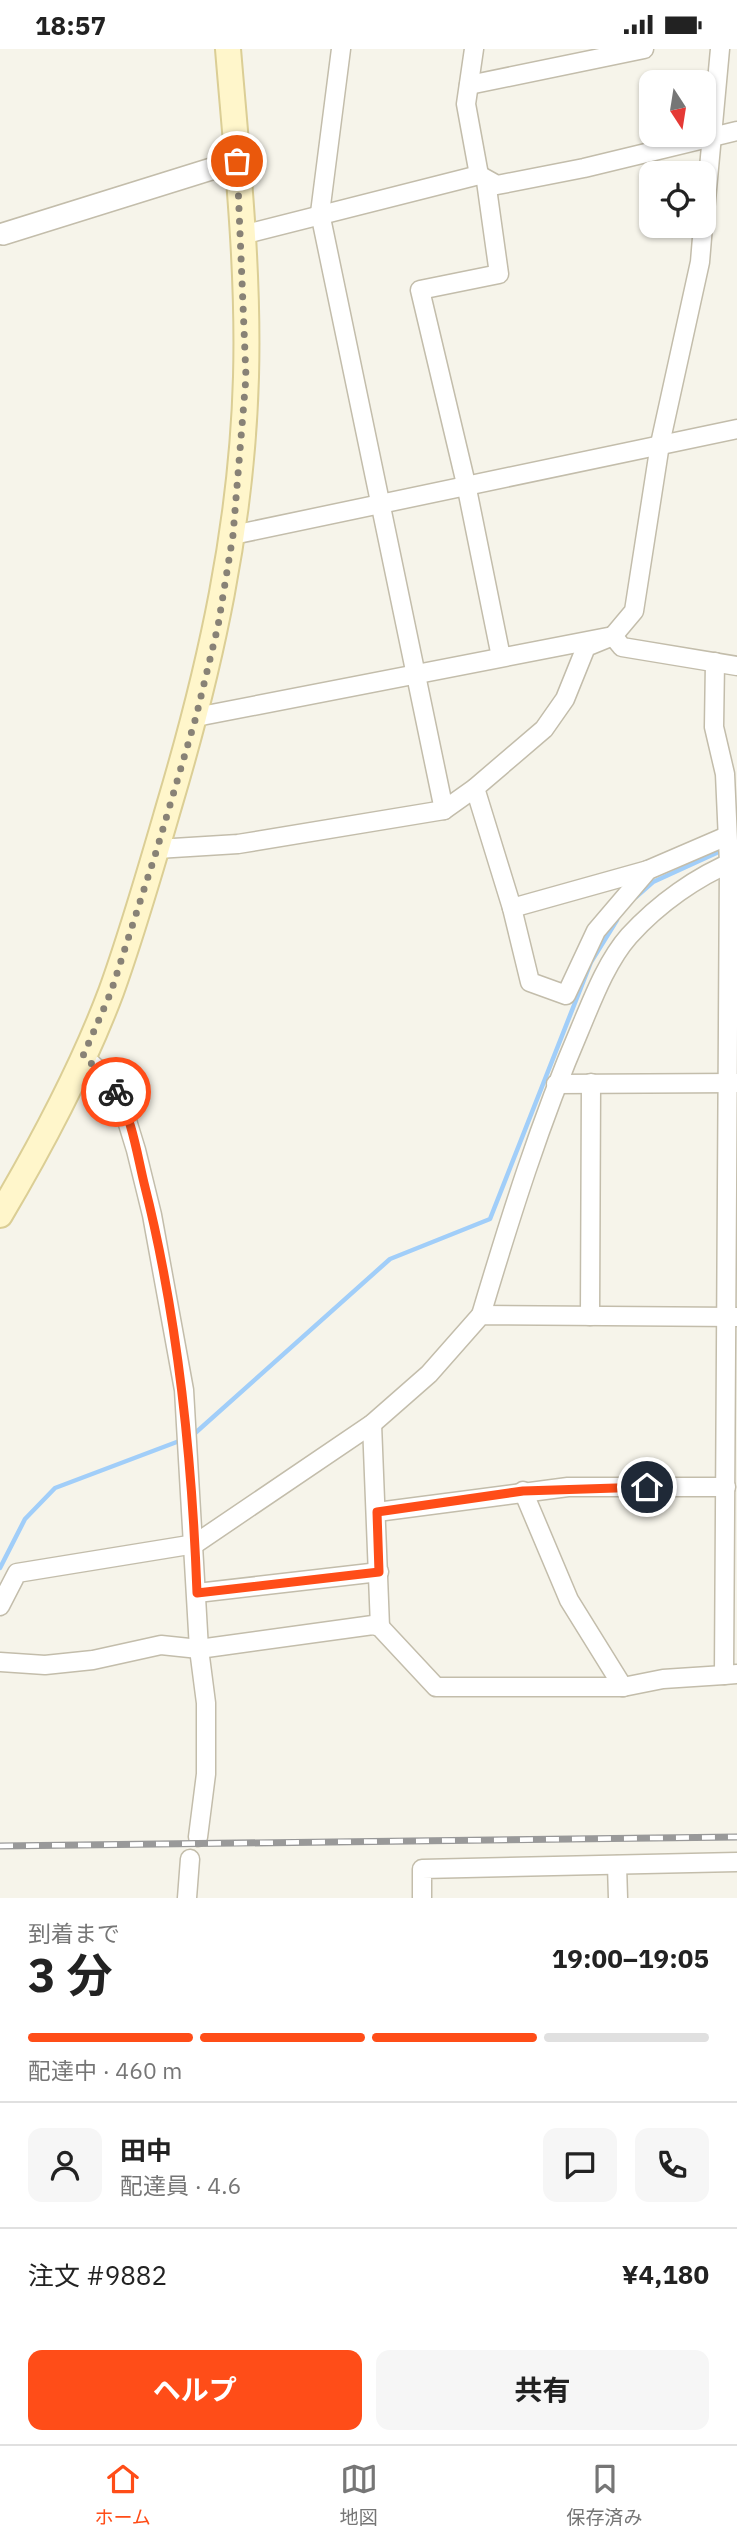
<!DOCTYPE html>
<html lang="ja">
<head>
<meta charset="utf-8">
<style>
	:root { --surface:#fff; --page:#f6f6f6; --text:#222; --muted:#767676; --line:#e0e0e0; --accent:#ff4d18 }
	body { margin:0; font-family:"IBM Plex Sans","Noto Sans JP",sans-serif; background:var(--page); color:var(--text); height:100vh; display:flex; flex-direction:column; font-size:26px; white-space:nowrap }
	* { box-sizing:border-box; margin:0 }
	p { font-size:23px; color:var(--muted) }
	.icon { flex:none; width:38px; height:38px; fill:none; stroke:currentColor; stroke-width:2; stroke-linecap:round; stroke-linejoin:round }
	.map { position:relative; height:1849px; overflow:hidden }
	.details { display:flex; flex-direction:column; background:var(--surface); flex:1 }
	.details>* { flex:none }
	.needle { width:46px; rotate:168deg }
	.fabs { position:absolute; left:639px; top:21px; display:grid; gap:14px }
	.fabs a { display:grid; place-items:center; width:77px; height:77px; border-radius:14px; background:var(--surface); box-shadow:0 2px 5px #0004; font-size:35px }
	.pin { position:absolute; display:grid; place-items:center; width:60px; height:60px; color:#fff; margin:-30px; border:4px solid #fff; border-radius:50%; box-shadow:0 2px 7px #0007 }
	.courier { position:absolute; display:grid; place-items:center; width:70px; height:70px; margin:-35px; border:5px solid #ff4d18; border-radius:50%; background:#fff; color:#222; box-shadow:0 2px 9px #0007 }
	.head em { font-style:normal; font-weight:700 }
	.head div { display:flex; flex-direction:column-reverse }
	.head { display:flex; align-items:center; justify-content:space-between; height:119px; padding:0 28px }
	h1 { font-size:46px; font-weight:700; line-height:52px }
	.bar { display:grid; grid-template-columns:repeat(4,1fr); gap:10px 7px; align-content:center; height:84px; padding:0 28px }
	.bar i { height:9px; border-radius:5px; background:var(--line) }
	.bar .current { background:var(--accent) }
	.bar p { grid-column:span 4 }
	.line { display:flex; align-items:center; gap:18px; padding:0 28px; border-top:2px solid var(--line) }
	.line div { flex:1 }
	.round { display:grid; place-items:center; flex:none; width:74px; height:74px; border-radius:14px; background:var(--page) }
	.primary-button { display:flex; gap:14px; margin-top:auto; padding:14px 28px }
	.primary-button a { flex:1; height:80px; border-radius:14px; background:var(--accent); color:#fff; font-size:28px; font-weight:700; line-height:80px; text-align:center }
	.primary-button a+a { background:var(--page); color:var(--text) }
	.status { display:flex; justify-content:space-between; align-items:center; height:49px; padding:0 35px; background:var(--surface); direction:ltr }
	.status svg { height:19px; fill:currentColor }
	.dock { display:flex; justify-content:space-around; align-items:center; height:98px; border-top:2px solid var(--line); background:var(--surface); font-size:19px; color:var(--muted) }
	.dock a { display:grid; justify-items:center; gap:4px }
	.dock .current { color:var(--accent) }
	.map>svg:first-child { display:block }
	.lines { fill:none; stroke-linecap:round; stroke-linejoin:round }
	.stream { stroke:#a1cef9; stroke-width:4.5 }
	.minor-casing { stroke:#c3bdab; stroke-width:21 }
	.tertiary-casing { stroke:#c3bdab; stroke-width:24 }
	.secondary-casing { stroke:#dbce95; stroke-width:28 }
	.minor { stroke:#fff; stroke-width:18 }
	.tertiary { stroke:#fff; stroke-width:21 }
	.secondary { stroke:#fff6cb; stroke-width:24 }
	.rail-casing { stroke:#999; stroke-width:7 }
	.rail { stroke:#fff; stroke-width:4.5; stroke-dasharray:13; stroke-linecap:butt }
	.done { stroke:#888276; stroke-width:7; stroke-dasharray:0 12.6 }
	.route { stroke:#ff4d18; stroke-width:9 }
</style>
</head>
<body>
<div class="status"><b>18:57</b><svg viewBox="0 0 49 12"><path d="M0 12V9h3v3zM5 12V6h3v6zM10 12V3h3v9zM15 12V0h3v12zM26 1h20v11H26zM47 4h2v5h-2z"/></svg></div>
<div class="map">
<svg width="737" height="1849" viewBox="0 0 737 1849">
	<rect width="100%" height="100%" fill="#f6f4ea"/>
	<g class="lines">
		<!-- stream -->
		<g class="stream">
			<polyline points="636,848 653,833 723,801"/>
			<polyline points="193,1386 390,1210 490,1170 591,913 617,871"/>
			<polyline points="0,1519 25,1470 55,1439 182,1391"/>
		</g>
		<!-- minor casing -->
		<g class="minor-casing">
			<g id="minor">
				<polyline points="341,0 320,164 444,761"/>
				<polyline points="474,0 466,55 479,126"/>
				<polyline points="469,36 644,0"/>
				<polyline points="486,132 499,225 420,241 466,435 501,608"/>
				<polyline points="704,173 720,0"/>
				<polyline points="242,186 479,126 497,136 584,119 737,82"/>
				<polyline points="233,486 737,380"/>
				<polyline points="715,613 714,678 725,725 729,814 724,1626 737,1625"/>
				<polyline points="196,668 613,587 622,598 737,617"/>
				<polyline points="475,739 512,859 530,933 566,946 596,882 648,821 727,787"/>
				<polyline points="157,800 238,795 444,761 475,739 544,680 565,650 586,598 613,587 634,562 660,395 700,213 703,177"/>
				<polyline points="512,859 648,821"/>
				<polyline points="83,1007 104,1026 121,1052 136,1101 152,1166 184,1341 199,1600 206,1654 206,1725 198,1788"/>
				<polyline points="556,1035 737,1034"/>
				<path d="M 481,1266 C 510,1169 540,1073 580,980 C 593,949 607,912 629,887 C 658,855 697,827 737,811"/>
				<polyline points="590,1267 591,1034"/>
				<polyline points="372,1375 380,1578"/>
				<polyline points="523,1442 569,1551 623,1638"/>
				<polyline points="377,1463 568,1438 726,1438"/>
				<polyline points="197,1544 379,1523"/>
				<polyline points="0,1557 17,1524 195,1495 372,1375 429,1325 481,1266 736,1268"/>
				<polyline points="0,1613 45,1616 93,1611 161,1596 199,1600 373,1576 380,1578 436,1638 623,1638 663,1630 724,1626"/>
				<polyline points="617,1816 618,1849"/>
				<polyline points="187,1849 190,1810"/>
				<polyline points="422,1849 422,1820 737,1813"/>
			</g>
		</g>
		<!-- tertiary casing -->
		<g class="tertiary-casing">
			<polyline id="tertiary" points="3,185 237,112"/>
		</g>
		<!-- secondary casing -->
		<g class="secondary-casing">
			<path id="secondary" d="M 0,1166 C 42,1095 82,1020 111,943 C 133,882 151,819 169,757 C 211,616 242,476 246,328 C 249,219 237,109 228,0"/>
		</g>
		<!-- minor -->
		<use href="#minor" class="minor"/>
		<!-- tertiary -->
		<use href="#tertiary" class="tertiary"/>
		<!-- secondary -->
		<use href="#secondary" class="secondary"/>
		<!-- rail casing -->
		<g class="rail-casing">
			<polyline id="rail" points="0,1797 737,1788"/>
		</g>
		<!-- rail -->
		<use href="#rail" class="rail"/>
	</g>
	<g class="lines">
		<!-- done -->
		<polyline class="done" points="116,1043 104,1026 83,1007 111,943 157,800 196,668 218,577 233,486 246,328 237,112"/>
		<!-- route -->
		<path class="route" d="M 116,1043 C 132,1069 137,1105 144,1134 C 178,1268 192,1406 197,1544 L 379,1523 L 377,1463 L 523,1442 L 647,1438"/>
	</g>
</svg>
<div class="fabs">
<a><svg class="needle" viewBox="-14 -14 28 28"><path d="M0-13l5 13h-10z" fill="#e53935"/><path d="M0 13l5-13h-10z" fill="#767676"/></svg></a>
<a><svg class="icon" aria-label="locate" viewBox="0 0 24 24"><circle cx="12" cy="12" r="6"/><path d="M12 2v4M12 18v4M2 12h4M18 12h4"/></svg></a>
</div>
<div class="pin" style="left:237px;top:112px;background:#ea580c"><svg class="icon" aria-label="bag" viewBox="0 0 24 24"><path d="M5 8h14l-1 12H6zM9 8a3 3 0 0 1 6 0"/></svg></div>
<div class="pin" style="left:647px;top:1438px;background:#1f2937"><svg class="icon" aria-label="home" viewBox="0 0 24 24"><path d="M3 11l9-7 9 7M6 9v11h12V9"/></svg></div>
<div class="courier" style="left:116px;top:1043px"><svg class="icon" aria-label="bike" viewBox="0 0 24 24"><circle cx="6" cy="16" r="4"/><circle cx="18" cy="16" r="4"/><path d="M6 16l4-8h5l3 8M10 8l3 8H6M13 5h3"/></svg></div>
</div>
<section class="details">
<div class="head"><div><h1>3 分</h1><p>到着まで</p></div><em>19:00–19:05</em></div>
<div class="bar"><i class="current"></i><i class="current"></i><i class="current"></i><i></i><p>配達中 · 460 m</p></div>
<div class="line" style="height:126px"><a class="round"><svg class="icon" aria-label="person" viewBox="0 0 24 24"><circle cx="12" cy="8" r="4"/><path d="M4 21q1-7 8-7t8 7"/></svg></a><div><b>田中</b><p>配達員 · 4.6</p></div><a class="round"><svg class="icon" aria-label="chat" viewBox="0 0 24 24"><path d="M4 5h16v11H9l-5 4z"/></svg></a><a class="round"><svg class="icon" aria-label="phone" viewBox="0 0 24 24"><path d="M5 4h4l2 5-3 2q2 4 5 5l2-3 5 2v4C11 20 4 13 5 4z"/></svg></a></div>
<div class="line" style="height:91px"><div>注文 #9882</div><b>¥4,180</b></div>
<div class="primary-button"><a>ヘルプ</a><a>共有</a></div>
</section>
<nav class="dock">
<a class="current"><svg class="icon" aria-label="home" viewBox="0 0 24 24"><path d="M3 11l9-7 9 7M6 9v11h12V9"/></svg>ホーム</a>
<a><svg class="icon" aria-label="map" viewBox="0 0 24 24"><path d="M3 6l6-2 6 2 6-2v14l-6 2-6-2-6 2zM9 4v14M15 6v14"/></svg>地図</a>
<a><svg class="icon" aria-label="saved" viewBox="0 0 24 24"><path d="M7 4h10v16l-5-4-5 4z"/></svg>保存済み</a>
</nav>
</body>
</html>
